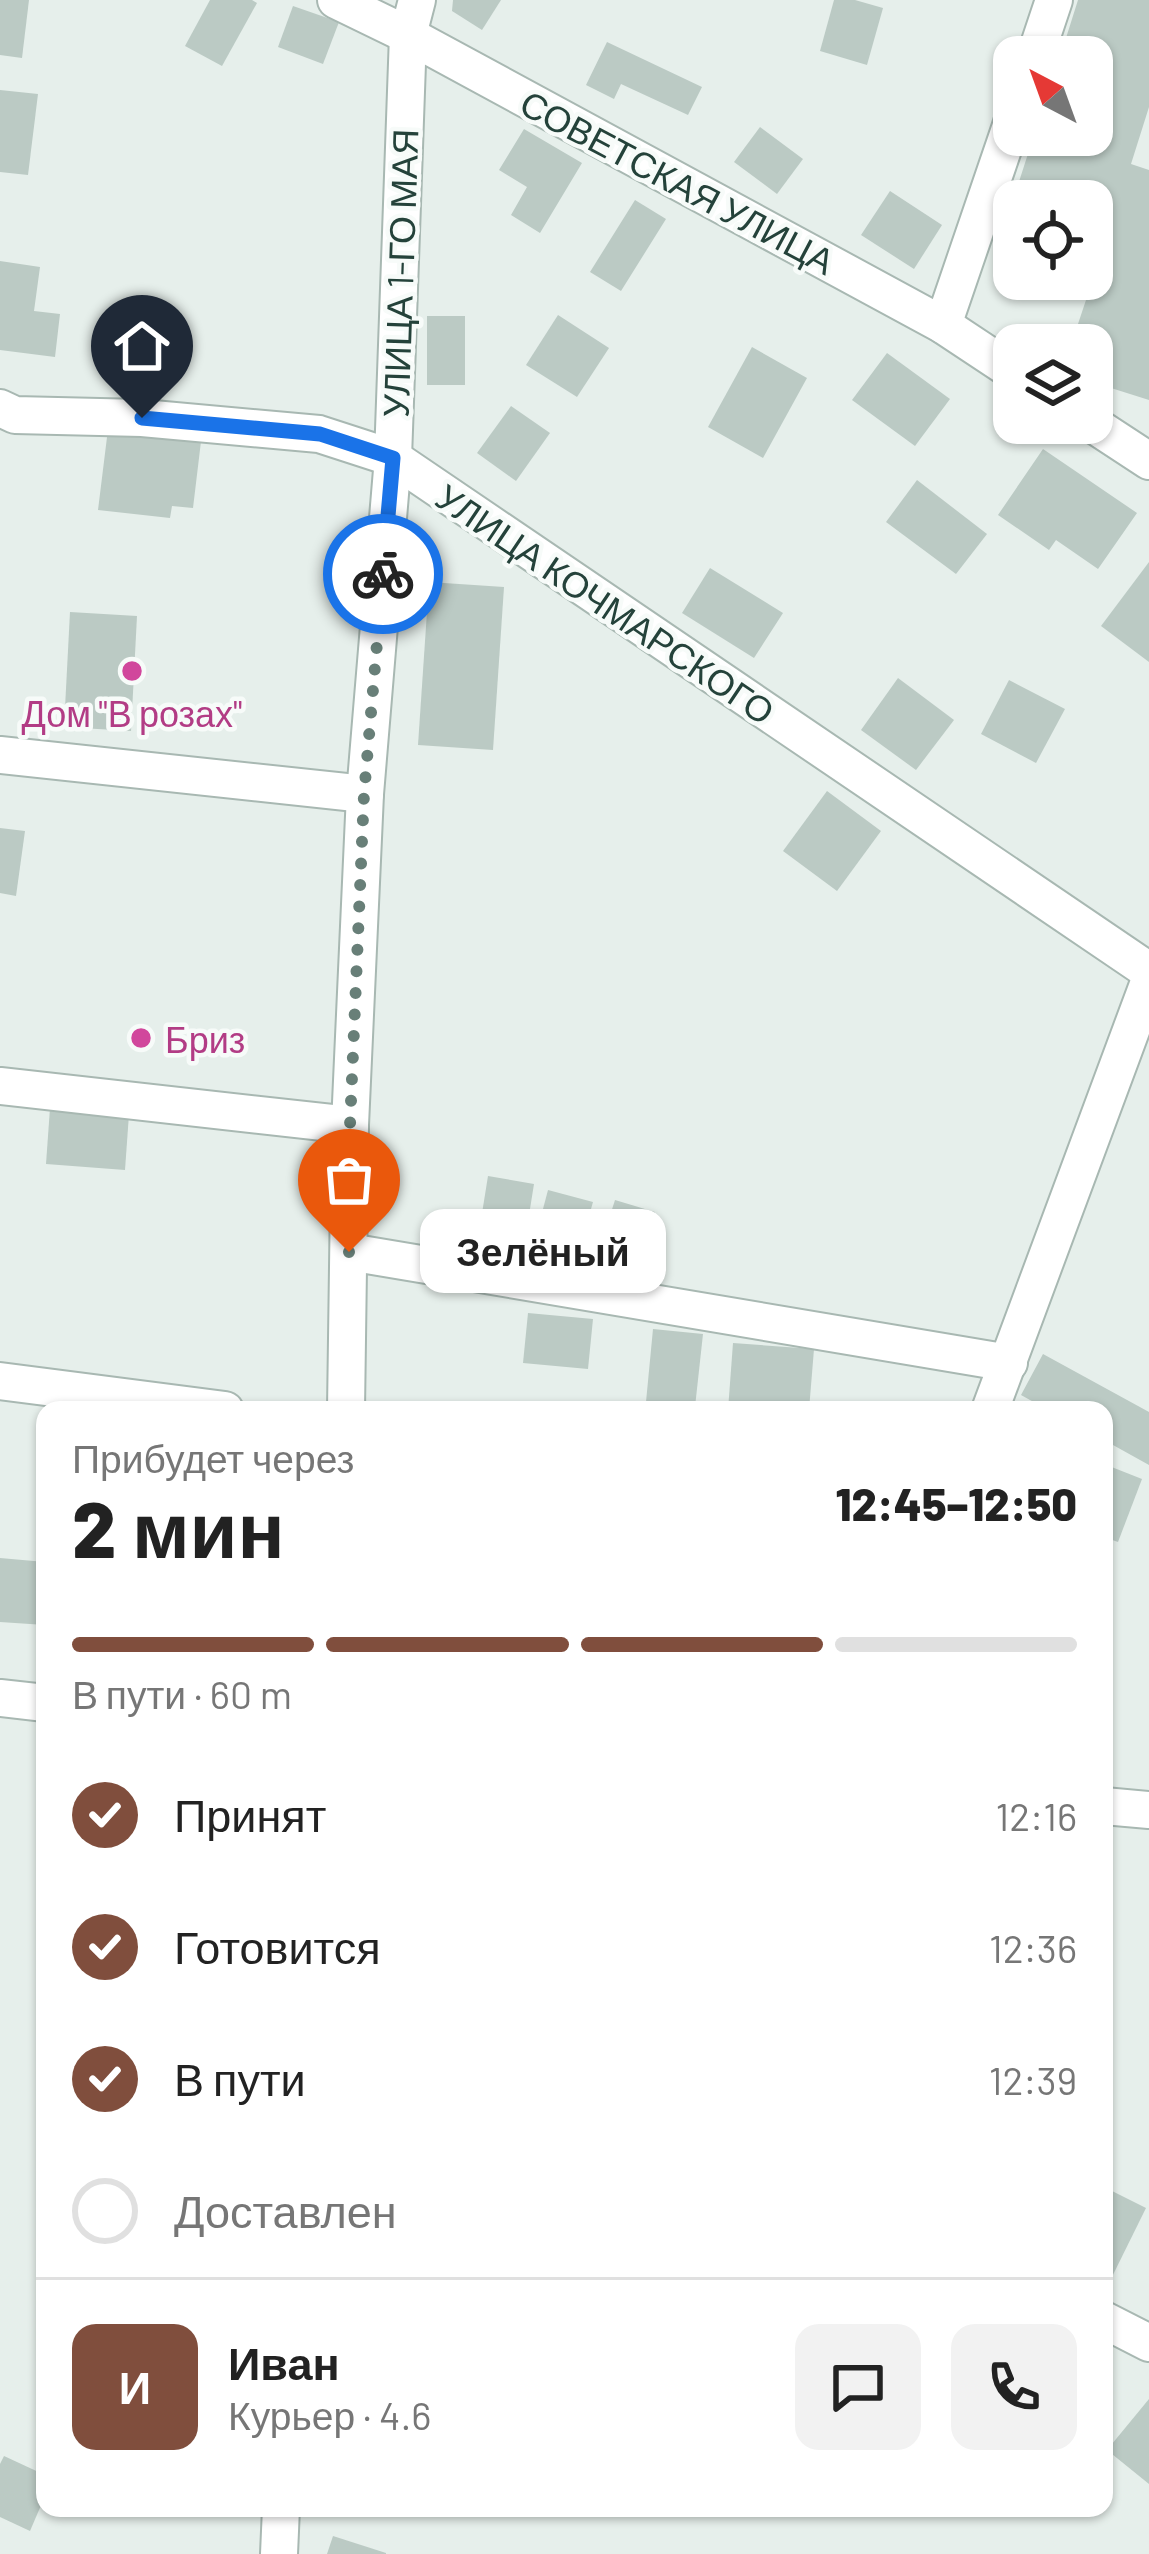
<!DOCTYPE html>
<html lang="ru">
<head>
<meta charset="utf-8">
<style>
	:root { --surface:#fff; --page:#f2f2f2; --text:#222; --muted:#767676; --line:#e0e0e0; --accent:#804e3d }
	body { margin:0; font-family:Barlow,sans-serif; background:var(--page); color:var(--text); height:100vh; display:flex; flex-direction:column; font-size:45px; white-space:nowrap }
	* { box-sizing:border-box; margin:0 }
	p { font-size:39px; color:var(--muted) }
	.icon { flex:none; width:66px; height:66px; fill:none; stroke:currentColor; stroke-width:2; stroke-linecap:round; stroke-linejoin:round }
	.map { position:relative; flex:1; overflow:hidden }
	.panel { position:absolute; left:36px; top:1401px; width:1077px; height:1116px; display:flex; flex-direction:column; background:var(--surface); border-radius:24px; box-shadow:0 3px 9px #0004 }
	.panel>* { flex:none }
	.needle { width:78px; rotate:319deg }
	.fabs { position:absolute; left:993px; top:36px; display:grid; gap:24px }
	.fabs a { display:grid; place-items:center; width:120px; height:120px; border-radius:24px; background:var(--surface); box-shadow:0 3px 9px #0004; font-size:60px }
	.pin { position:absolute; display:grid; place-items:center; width:102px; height:102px; color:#fff; margin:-123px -51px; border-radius:50% 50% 50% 0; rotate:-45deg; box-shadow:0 0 12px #0007 }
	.pin .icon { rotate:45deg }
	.courier { position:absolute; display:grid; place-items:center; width:120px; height:120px; margin:-60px; border:9px solid #1a73e8; border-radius:50%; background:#fff; color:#222; box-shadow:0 3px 15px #0007 }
	.bubble { position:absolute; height:84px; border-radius:24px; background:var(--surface); box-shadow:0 3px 9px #0004; font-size:39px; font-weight:800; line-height:84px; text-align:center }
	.overview em { font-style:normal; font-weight:800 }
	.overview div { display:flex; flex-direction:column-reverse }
	.overview { display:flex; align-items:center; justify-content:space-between; height:204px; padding:0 36px }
	h1 { font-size:78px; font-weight:800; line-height:90px }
	.bar { display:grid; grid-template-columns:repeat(4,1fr); gap:18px 12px; align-content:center; height:144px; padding:0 36px }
	.bar i { height:15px; border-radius:9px; background:var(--line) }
	.bar .current { background:var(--accent) }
	.bar p { grid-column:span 4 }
	.line { display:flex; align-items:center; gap:30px; padding:0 36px; border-top:3px solid var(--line) }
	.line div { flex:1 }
	.round { display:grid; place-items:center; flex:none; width:126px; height:126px; border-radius:24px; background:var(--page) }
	ol { padding:0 36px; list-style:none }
	li { display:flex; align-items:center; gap:36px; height:132px }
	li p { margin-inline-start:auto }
	li .icon { padding:12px; border-radius:50%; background:var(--accent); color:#fff; stroke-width:4 }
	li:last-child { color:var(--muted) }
	li i { width:66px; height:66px; border:6px solid var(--line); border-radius:50% }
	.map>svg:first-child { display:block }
	.building { fill:#bbcac4 }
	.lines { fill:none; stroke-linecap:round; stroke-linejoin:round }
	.street-casing { stroke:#a8b8b2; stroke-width:40 }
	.street { stroke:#fff; stroke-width:36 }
	.done { stroke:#687f78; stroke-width:12; stroke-dasharray:0 21.6 }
	.route { stroke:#1a73e8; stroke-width:15 }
	.hotel-dot { fill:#d1479c; stroke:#f7fbf9; stroke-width:4.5 }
	.labels { text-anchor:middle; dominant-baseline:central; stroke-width:9; stroke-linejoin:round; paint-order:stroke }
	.street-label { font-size:36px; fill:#24423a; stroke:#f7fbf9 }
	.hotel-label { font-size:36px; fill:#b23c85; stroke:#f7fbf9 }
</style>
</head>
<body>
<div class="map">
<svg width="1149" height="2554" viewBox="0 0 1149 2554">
	<rect width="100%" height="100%" fill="#e6efeb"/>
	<!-- building -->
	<g class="building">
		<polygon points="0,0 29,0 22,58 0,55"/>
		<polygon points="210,0 252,0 257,3 222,66 185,46"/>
		<polygon points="453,0 501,0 482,30 452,11"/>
		<polygon points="834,0 855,0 883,8 867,65 820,51"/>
		<polygon points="1078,0 1149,0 1149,107 1131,164 1149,170 1149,400 1092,382 1092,345 1071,345 1111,225 1092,219 1092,201 1036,201 1015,194 1034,135 1092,135 1092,57 1060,57"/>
		<polygon points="293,6 339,22 323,64 278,47"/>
		<polygon points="607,42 702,87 688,115 621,84 614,99 586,85"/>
		<polygon points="0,90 38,94 28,175 0,172"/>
		<polygon points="760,127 803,159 777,194 734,162"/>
		<polygon points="524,129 582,163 540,233 511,215 527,187 499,170"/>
		<polygon points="890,191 942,225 914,269 861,235"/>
		<polygon points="635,200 666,219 621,291 590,272"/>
		<polygon points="0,261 40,267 34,311 60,314 55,357 0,350"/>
		<polygon points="558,315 609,348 577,397 526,365"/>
		<rect x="427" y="316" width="38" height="69"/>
		<polygon points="752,347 807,378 763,458 708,427"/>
		<polygon points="887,353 950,399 915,446 852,400"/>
		<polygon points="511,406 550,433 516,481 477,453"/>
		<polygon points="109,421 202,433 193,508 172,506 170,518 98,510"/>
		<polygon points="1043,449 1137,513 1098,569 1056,540 1049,550 998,515"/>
		<polygon points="917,480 987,534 956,574 886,522"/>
		<polygon points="1149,562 1149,662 1101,626"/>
		<polygon points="710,568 783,613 754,658 682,613"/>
		<polygon points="429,582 504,587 493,750 418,745"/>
		<polygon points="70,612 137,616 131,731 64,727"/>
		<polygon points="898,678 954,720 916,770 861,730"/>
		<polygon points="1009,680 1065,709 1036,763 981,734"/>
		<polygon points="827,791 881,831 837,891 783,851"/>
		<polygon points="0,828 25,831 16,896 0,893"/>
		<polygon points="50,1108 129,1114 125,1170 46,1164"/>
		<polygon points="488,1176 534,1184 525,1240 479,1232"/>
		<polygon points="548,1190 593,1202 578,1255 534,1243"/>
		<polygon points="615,1200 655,1212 639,1263 599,1250"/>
		<polygon points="528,1313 593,1319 588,1369 523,1363"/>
		<polygon points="653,1329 703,1334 695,1407 646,1402"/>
		<polygon points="733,1343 814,1349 809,1410 728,1410"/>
		<polygon points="1043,1354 1149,1412 1149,1465 1104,1440 1104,1410 1048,1410 1021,1395"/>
		<polygon points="1104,1464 1142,1479 1118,1542 1104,1537"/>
		<polygon points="0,1558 45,1562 45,1625 0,1622"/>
		<polygon points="1104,2187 1146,2208 1104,2293"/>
		<polygon points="1149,2399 1149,2484 1107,2450"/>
		<polygon points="4,2456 45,2475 45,2496 30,2531 0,2517 0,2464"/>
		<polygon points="333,2536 386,2553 386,2554 327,2554"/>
	</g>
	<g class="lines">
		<!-- street casing -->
		<g class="street-casing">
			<g id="street">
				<polyline points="336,0 408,35 943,325 1014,372"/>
				<polyline points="1035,57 1054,0"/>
				<polyline points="943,325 1014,117"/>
				<polyline points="0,408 15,415 142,418 319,434 393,458 1149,971"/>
				<polyline points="1091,423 1149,461"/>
				<polyline points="0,755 365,794"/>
				<polyline points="0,1086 350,1125"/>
				<polyline points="349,1252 1009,1363"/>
				<polyline points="0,1381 225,1410"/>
				<polyline points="346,1410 350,1125 365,794 393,458 408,35 417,0"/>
				<polyline points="990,1410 1149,982"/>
				<polyline points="0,1698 45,1703"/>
				<polyline points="1104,1806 1149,1810"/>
				<polyline points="1104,2320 1149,2343"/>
				<polyline points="279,2554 281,2508"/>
			</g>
		</g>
		<!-- street -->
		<use href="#street" class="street"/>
	</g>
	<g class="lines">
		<!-- done -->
		<polyline class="done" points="349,1252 350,1125 364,794 383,574"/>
		<!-- route -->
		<polyline class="route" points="142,418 320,434 393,458 383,574"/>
	</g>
	<!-- markers -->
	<g class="hotel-dot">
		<circle cx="132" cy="671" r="12"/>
		<circle cx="141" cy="1038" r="12"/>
	</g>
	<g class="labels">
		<!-- street labels -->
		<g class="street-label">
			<text transform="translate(678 181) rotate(28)">СОВЕТСКАЯ УЛИЦА</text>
			<text transform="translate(399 273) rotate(-88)">УЛИЦА 1-ГО МАЯ</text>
			<text transform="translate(606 603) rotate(34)">УЛИЦА КОЧМАРСКОГО</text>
		</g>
		<!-- hotel labels -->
		<g class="hotel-label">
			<text x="132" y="712">Дом "В розах"</text>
			<text x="165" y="1038" text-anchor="start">Бриз</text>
		</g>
	</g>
</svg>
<div class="fabs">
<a><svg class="needle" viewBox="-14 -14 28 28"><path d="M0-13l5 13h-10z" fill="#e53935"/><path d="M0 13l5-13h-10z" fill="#767676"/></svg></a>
<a><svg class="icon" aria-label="locate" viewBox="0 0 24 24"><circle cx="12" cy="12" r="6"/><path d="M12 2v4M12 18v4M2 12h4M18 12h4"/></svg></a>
<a><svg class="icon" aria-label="layers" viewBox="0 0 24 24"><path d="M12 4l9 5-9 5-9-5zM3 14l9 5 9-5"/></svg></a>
</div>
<div class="pin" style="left:349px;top:1252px;background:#ea580c"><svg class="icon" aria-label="bag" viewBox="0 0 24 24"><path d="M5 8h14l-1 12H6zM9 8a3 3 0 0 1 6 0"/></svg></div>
<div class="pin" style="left:142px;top:418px;background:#1f2937"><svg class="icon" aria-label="home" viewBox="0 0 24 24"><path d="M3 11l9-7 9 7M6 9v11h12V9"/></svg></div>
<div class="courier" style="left:383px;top:574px"><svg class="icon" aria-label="bike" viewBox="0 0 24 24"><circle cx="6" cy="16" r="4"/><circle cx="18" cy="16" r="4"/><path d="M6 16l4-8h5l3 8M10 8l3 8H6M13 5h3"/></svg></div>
<div class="bubble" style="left:420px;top:1209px;width:246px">Зелёный</div>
<section class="panel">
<div class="overview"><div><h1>2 мин</h1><p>Прибудет через</p></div><em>12:45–12:50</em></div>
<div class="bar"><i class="current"></i><i class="current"></i><i class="current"></i><i></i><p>В пути · 60 m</p></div>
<ol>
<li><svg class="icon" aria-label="check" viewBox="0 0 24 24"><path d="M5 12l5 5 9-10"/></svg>Принят<p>12:16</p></li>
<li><svg class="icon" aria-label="check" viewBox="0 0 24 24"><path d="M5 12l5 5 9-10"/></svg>Готовится<p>12:36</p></li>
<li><svg class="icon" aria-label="check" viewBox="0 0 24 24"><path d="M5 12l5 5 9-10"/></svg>В пути<p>12:39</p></li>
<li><i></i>Доставлен</li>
</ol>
<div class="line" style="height:216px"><b class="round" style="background:var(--accent);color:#fff">И</b><div><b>Иван</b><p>Курьер · 4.6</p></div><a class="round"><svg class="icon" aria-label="chat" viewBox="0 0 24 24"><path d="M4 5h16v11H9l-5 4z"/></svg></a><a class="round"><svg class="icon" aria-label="phone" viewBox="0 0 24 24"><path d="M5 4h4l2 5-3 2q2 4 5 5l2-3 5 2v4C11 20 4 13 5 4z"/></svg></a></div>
</section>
</div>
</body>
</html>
